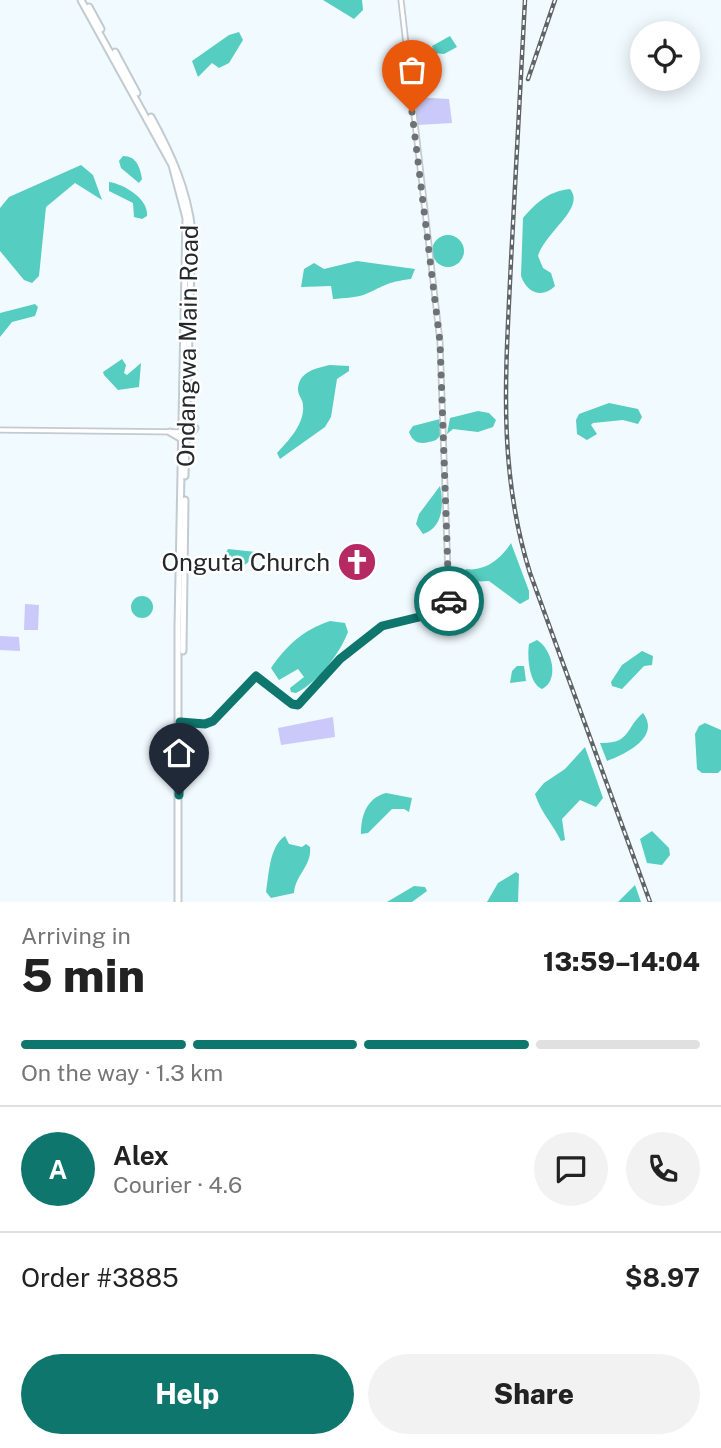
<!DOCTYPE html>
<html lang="en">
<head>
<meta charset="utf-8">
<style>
	:root { --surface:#fff; --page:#f2f2f2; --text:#222; --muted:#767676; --line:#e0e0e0; --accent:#0f766e }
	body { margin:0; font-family:"Public Sans",sans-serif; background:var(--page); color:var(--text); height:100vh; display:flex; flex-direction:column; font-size:26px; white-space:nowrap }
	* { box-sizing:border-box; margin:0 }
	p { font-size:23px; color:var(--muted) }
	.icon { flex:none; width:38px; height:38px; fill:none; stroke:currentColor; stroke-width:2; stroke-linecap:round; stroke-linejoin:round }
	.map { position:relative; height:902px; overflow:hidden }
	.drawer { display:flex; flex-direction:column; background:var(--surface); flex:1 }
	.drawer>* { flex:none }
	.buttons { position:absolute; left:630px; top:21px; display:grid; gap:14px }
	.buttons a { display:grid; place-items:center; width:70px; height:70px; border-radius:50%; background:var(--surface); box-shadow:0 4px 18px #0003; font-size:35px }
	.pin { position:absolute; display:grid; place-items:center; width:60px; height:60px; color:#fff; margin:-72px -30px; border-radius:50% 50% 50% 0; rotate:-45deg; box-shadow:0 0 7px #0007 }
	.pin .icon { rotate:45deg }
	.courier { position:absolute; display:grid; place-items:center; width:70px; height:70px; margin:-35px; border:5px solid #0f766e; border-radius:50%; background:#fff; color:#222; box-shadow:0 2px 9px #0007 }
	.head em { font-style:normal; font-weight:800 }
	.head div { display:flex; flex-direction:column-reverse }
	.head { display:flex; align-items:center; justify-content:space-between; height:119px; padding:0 21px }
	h1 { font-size:46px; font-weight:800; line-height:52px }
	.bar { display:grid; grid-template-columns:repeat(4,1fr); gap:10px 7px; align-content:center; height:84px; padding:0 21px }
	.bar i { height:9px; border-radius:5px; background:var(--line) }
	.bar .selected { background:var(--accent) }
	.bar p { grid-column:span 4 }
	.line { display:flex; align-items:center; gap:18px; padding:0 21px; border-top:2px solid var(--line) }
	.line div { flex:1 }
	.round { display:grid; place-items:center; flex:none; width:74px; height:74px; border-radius:37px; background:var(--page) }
	.primary-button { display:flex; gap:14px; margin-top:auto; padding:14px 21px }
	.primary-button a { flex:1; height:80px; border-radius:42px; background:var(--accent); color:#fff; font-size:28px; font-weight:800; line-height:80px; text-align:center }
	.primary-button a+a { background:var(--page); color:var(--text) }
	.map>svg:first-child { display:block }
	.green { fill:#cac9f9 }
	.water { fill:#55cdc0 }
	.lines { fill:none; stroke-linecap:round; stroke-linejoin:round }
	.tertiary-casing { stroke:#c1cbd1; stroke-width:7 }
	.primary-casing { stroke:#c1cbd1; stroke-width:9 }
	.tertiary { stroke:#fff; stroke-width:3.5 }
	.primary { stroke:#fff; stroke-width:5 }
	.rail-casing { stroke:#5f6468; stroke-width:4.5 }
	.rail { stroke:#fff; stroke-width:2; stroke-dasharray:5; stroke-linecap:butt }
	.done { stroke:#6c7275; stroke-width:7; stroke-dasharray:0 12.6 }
	.route { stroke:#0f766e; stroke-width:9 }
	.labels { text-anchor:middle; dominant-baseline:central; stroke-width:5; stroke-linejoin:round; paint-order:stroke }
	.street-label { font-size:24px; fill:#24282b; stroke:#fff }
	.poi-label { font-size:24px; fill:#24282b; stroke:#fff; text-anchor:end }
</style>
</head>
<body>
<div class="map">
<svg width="721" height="902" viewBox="0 0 721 902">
	<rect width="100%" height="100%" fill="#f1faff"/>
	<!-- green -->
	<g class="green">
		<polygon points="414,97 449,99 452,123 418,125"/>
		<polygon points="25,604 39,605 38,630 24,630"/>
		<polygon points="0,636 19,637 20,651 0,650"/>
		<polygon points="333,717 335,737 281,745 278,728"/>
	</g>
	<!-- water -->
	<g class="water">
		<polygon points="323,0 362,0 363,10 354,19"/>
		<polygon points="239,32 243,40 229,63 219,68 212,63 198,77 192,61 229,35"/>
		<polygon points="450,36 457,47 444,54 435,53 432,46"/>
		<path d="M 123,156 C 137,156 140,168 142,179 L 139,183 L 121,168 L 119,161 Z"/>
		<polygon points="81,165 93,175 102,200 75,183 46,207 39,276 32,283 24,280 0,251 0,208 9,197"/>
		<path d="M 109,182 C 124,184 149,199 147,216 L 142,219 L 134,217 L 133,203 L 109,191 Z"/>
		<path d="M 570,189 C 586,208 545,232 538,256 L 543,268 L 551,273 L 555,286 C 542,299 527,293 521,276 L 523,218 C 537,202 549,191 570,189 Z"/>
		<circle cx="448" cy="251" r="16"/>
		<path d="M 357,261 L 415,269 L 411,279 C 388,282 388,284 368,293 C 358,298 344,298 333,299 L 331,286 L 301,287 L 304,269 L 314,263 L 324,269 Z"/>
		<polygon points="35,304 38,307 35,316 12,322 0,337 0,313"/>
		<polygon points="122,359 126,365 124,373 127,375 141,363 139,387 118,390 104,375 103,372"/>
		<path d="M 330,365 L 349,366 L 349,371 L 337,379 L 331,417 L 325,427 L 280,459 L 277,453 C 288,441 305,424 303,405 C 303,400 298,395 298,390 C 298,372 316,368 330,365 Z"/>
		<polygon points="609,403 638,409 642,417 638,424 623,420 593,423 591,425 597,434 587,440 577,434 576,420 579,414"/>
		<polygon points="478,411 489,413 496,420 493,427 478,432 453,429 447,434 450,418"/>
		<path d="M 440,419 L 440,436 L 436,440 C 424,444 414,446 409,432 L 413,426 Z"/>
		<path d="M 440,486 C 444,504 443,528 423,534 L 416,524 L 419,514 Z"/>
		<path d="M 511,543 L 529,591 L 529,599 L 520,604 L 489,581 L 468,582 L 461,575 L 466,569 C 485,572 502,558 511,543 Z"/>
		<polygon points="228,549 257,552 259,555 240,568 225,555"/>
		<circle cx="142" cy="607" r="11"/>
		<path d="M 330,621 L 345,623 L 348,632 C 339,655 318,682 296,693 L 291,692 L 290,688 L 304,677 L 298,669 L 279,680 L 271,668 C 287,645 303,630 330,621 Z"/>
		<path d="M 537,640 C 552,649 560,680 542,689 C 529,684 527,657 529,644 Z"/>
		<polygon points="642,651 653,656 652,665 644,666 622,689 612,686 611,682 622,665"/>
		<polygon points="517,666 524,666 526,681 510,683 512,671"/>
		<path d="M 643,713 C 661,737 626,754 607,761 L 600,743 C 631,744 625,728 643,713 Z"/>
		<polygon points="705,723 721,730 721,770 718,773 702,773 697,769 695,734 699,726"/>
		<path d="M 585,747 L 603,798 L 596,807 L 580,800 L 562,819 L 565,840 L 561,841 C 553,824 541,813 535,794 L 544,783 L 565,769 Z"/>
		<path d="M 386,793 L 412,798 L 409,812 L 404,809 L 392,809 L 368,833 L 361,834 C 361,815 367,798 386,793 Z"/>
		<polygon points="652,831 669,848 670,855 662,865 647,863 640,839"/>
		<path d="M 285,836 L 289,844 L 302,847 L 306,844 L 310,847 C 312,866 295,875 294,893 L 271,898 L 266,892 C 269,875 269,847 285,836 Z"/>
		<polygon points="516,872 519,874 518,902 487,902 498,883"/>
		<polygon points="635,885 641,902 618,902"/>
		<polygon points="414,886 425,887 427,891 412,902 387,902"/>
	</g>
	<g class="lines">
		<!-- tertiary casing -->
		<g class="tertiary-casing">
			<g id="tertiary">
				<polyline points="0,430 183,432"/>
				<polyline points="180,722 205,724 213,721 256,676 292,704 298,705 340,659 382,626 444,611 449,604 440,342 401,0"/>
			</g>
		</g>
		<!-- primary casing -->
		<g class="primary-casing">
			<g id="primary">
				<polyline points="81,0 172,165 186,218 178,626 178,902"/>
				<polyline points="89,7 101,29"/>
				<polyline points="115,52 137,93"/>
				<path d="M 151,117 C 171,154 187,188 192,231 L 185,476"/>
				<polyline points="170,432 182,439"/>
				<polyline points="186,440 195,428 187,422"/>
				<polyline points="183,651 185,500"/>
			</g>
		</g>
		<!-- tertiary -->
		<use href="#tertiary" class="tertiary"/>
		<!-- primary -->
		<use href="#primary" class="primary"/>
		<!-- rail casing -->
		<g class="rail-casing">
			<g id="rail">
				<path d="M 525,0 C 520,87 516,174 511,261 C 506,370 497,468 530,573 L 650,902"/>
				<polyline points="528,79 555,0"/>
			</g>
		</g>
		<!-- rail -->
		<use href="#rail" class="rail"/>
	</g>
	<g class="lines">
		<!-- done -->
		<polyline class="done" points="412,112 440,342 449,601"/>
		<!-- route -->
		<polyline class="route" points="179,795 180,722 205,724 213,721 256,676 292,704 298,705 340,659 382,626 444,611 449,601"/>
	</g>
	<!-- icons -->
	<defs>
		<g id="church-disc" transform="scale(2.0125)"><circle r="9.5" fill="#b52a63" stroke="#fff"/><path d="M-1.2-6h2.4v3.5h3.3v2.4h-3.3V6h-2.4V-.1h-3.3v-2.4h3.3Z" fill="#fff"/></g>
	</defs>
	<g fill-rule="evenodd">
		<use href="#church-disc" x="357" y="562"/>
	</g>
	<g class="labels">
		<!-- street labels -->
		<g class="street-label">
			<text transform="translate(187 346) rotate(-89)">Ondangwa Main Road</text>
		</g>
		<!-- poi labels -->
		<g class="poi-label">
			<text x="330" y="562">Onguta Church</text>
		</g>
	</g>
</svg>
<div class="buttons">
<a><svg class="icon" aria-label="locate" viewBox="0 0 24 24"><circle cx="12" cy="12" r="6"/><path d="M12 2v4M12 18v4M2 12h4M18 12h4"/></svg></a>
</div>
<div class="pin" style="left:412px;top:112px;background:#ea580c"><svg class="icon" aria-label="bag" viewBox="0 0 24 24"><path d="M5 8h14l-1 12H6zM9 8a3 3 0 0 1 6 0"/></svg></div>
<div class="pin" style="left:179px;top:795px;background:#1f2937"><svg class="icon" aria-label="home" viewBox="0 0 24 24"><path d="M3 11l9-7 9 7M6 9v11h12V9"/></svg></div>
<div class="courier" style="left:449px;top:601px"><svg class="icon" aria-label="car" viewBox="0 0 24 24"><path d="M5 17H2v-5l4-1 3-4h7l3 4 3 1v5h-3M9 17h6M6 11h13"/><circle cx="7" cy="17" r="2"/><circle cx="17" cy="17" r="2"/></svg></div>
</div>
<section class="drawer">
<div class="head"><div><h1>5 min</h1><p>Arriving in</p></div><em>13:59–14:04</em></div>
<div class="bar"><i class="selected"></i><i class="selected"></i><i class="selected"></i><i></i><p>On the way · 1.3 km</p></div>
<div class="line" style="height:126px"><b class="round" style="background:var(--accent);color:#fff">A</b><div><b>Alex</b><p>Courier · 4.6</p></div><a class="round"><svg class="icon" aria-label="chat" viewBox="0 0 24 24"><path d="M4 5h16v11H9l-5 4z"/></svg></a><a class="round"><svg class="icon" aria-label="phone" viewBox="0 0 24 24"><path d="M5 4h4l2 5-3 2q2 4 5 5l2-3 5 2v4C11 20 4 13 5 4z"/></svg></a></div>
<div class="line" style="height:91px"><div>Order #3885</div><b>$8.97</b></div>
<div class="primary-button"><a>Help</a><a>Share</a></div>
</section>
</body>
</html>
